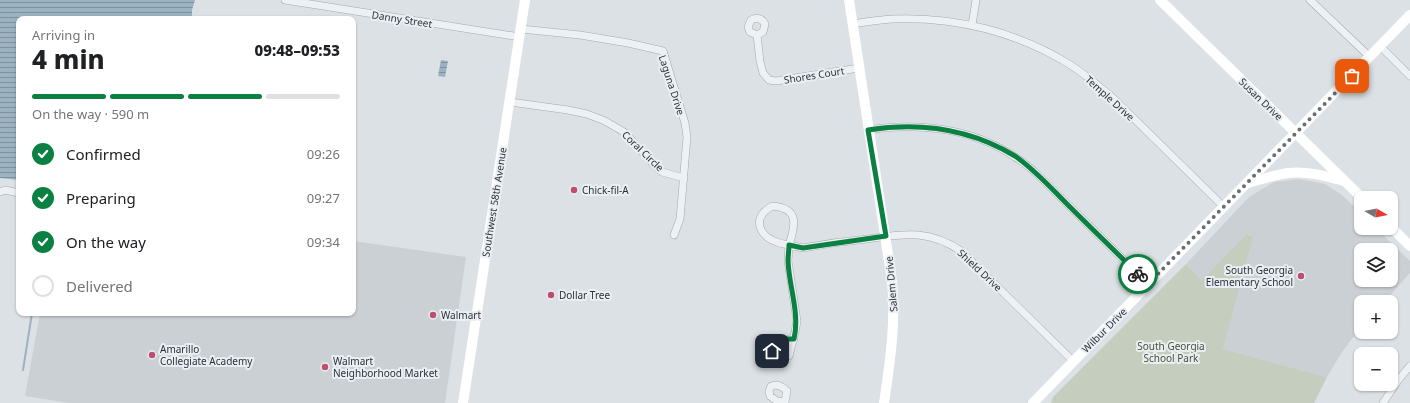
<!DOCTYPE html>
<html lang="en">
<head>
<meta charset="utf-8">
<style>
	:root { --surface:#fff; --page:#f2f2f2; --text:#202124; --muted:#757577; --line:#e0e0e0; --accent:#0b8043 }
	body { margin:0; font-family:"Noto Sans",sans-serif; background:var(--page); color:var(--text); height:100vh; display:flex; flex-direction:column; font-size:15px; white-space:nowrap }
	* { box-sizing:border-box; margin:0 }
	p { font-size:13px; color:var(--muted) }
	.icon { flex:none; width:22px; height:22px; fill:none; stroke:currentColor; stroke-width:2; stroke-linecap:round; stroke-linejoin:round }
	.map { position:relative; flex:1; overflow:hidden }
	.drawer { position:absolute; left:16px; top:16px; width:340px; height:300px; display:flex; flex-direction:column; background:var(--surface); border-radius:8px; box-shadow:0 1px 3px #0004 }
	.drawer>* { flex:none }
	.needle { width:26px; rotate:99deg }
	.fabs { position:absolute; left:1354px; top:191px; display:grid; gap:8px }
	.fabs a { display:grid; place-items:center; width:44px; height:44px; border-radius:8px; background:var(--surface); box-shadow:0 1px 3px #0004; font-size:20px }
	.pin { position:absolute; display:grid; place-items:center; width:34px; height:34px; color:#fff; margin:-17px; border-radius:8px; box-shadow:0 2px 6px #0006 }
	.courier { position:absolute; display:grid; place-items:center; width:40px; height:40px; margin:-20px; border:3px solid #0b8043; border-radius:50%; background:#fff; color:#222; box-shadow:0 1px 5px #0007 }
	.head em { font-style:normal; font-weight:800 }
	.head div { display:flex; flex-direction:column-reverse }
	.head { display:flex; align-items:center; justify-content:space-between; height:68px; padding:0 16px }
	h1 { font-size:26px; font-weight:800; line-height:30px }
	.bar { display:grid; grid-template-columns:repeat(4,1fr); gap:6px 4px; align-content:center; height:48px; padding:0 16px }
	.bar i { height:5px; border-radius:3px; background:var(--line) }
	.bar .current { background:var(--accent) }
	.bar p { grid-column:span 4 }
	ol { padding:0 16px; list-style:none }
	li { display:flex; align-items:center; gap:12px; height:44px }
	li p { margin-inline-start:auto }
	li .icon { padding:4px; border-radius:50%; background:var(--accent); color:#fff; stroke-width:4 }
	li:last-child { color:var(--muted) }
	li i { width:22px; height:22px; border:2px solid var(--line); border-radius:50% }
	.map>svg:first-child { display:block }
	.built { fill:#cbd0d5; fill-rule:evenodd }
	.green { fill:#c5cdbe }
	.water { fill:url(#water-rules) }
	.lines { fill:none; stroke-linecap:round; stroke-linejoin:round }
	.stream { stroke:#9bb3c1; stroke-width:2 }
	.street-casing { stroke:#a2a9ae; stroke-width:8 }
	.street { stroke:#eef1f3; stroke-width:7 }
	.secondary { stroke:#fff; stroke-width:10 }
	.done { stroke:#676f75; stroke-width:4; stroke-dasharray:0 7.2 }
	.route { stroke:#0b8043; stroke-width:5 }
	.poi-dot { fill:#bd4e70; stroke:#ebeff3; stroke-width:1.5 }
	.labels { text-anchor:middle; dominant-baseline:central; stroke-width:4; stroke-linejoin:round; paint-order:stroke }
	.street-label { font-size:10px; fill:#283139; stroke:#ebeff3 }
	.poi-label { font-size:10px; fill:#283139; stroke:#ebeff3; text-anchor:start }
	.park-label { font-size:10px; fill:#415337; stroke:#ebeff3 }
</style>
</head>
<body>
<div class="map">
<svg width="1410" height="403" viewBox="0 0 1410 403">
	<defs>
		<pattern id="water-rules" width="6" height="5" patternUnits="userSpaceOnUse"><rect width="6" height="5" fill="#9bb3c1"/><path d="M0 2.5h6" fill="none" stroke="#7e929e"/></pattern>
	</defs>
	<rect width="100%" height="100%" fill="#dce1e5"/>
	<!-- built -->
	<g class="built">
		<path d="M 1299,179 L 1325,184 L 1342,195 L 1361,213 L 1361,228 L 1376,228 L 1410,261 L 1410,273 L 1384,302 L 1361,302 L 1361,327 L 1342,352 L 1327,377 L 1223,349 L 1252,235 L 1246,234 L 1202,280 L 1186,264 L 1249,197 L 1274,182 ZM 1361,250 L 1391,250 L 1391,280 L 1361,280 Z"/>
		<polygon points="353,241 466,257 445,403 69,403 25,396 40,313 353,313"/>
	</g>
	<!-- green -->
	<polygon class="green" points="1246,234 1253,236 1223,349 1327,377 1314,403 1051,403 1053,397 1186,264 1202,280"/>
	<!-- water -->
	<g class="water">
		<polygon points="0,0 195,0 192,10 192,19 19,19 19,180 0,178"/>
		<polygon points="441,60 448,61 445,77 438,76"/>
	</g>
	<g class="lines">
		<!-- stream -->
		<polyline class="stream" points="23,370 32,313"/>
		<!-- street casing -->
		<g class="street-casing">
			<g id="street">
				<polyline points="285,0 520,37"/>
				<polyline points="1310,0 1370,57"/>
				<path d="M 852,24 C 865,22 879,20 892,19 C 954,16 1019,32 1072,66 C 1086,75 1098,86 1111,96 L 1224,207"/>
				<polyline points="972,25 976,0"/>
				<polyline points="521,29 580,35 628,43 663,51 685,123 687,137 680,219 674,235"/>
				<path d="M 757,35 L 750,32 L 748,27 L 751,20 C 757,17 762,18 765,24 L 763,32 L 757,35 L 760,61 L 763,73 L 769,80 L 776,81 L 859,68"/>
				<polyline points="1380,46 1410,76"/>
				<polyline points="510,102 568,110 587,114 605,121 624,132 654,165 662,172 684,178"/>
				<path d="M 868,130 C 919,122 972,128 1015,157 C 1022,161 1029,167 1035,172 L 1148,284"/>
				<polyline points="0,192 5,190 19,193"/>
				<path d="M 772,206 C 799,208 796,224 789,245 C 785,244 781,244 777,242 C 764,238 753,225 764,212 C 766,210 769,208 772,206 Z"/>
				<path d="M 794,339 L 777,339 C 767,350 775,361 789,356 L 795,332 L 797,321 L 788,261 L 789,245 L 803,248 C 824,244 845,241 867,239 C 904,234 928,229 961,251 L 1073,361"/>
				<path d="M 785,403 L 785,402 L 787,391 C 782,386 778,384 771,386 L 769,391 L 770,396 L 777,401 L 785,402"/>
				<polyline points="1383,403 1399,379 1410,366"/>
			</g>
		</g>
		<!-- street -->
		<use href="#street" class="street"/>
		<!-- secondary -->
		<g class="secondary">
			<path d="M 849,0 L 892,281 C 896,323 890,362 884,403"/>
			<polyline points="1160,0 1362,198"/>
			<path d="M 1248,183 C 1261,179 1275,175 1288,173 C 1307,171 1326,176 1344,181"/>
			<polyline points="1391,227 1410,246"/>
			<polyline points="463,403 525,0"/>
			<polyline points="1033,403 1410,15"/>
		</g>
	</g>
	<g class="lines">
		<!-- done -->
		<polyline class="done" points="1138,274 1148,284 1352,76"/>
		<!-- route -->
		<path class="route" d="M 772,351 L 773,343 L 777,339 L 794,339 C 800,313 789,287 788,261 C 788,256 789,250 789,245 L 803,248 L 886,236 L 868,130 C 919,122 970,129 1015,156 C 1034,169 1050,187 1066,203 C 1090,227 1114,250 1138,274"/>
	</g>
	<!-- markers -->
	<g class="poi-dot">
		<circle cx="574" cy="190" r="4"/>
		<circle cx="1301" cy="276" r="4"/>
		<circle cx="551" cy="295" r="4"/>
		<circle cx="433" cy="315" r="4"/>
		<circle cx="152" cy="355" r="4"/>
		<circle cx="325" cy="367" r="4"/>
	</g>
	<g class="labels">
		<!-- street labels -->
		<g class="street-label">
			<text transform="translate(402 19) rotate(9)">Danny Street</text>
			<text transform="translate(814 75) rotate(-9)">Shores Court</text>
			<text transform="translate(672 85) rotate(72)">Laguna Drive</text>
			<text transform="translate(1110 98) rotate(42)">Temple Drive</text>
			<text transform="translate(1261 99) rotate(44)">Susan Drive</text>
			<text transform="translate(643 151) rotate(44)">Coral Circle</text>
			<text transform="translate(494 202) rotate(-81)">Southwest 58th Avenue</text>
			<text transform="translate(980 270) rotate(43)">Shield Drive</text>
			<text transform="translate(891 284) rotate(-95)">Salem Drive</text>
			<text transform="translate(1104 330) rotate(-45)">Wilbur Drive</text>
		</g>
		<!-- poi labels -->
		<g class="poi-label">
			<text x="582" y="190">Chick-fil-A</text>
			<text x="1293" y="270" text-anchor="end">South Georgia<tspan x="1293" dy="12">Elementary School</tspan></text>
			<text x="559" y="295">Dollar Tree</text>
			<text x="441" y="315">Walmart</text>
			<text x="160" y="349">Amarillo<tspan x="160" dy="12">Collegiate Academy</tspan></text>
			<text x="333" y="361">Walmart<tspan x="333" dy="12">Neighborhood Market</tspan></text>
		</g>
		<!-- park labels -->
		<g class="park-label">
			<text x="1171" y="346">South Georgia<tspan x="1171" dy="12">School Park</tspan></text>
		</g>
	</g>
</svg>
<div class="fabs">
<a><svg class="needle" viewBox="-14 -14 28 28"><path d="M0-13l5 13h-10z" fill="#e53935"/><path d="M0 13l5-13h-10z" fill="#757577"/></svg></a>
<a><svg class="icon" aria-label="layers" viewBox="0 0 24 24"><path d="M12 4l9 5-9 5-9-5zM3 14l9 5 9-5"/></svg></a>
<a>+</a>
<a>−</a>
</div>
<div class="pin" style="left:1352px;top:76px;background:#ea580c"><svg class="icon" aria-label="bag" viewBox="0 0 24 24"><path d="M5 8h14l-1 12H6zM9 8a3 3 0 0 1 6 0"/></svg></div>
<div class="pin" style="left:772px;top:351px;background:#1f2937"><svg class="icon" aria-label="home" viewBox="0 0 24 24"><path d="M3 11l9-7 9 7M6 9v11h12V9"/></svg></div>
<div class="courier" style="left:1138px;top:274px"><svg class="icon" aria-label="bike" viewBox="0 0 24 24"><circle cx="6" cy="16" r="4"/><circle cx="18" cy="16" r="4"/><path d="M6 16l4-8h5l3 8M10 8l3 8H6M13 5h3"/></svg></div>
<section class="drawer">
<div class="head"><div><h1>4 min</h1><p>Arriving in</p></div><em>09:48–09:53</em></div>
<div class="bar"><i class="current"></i><i class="current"></i><i class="current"></i><i></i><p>On the way · 590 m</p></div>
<ol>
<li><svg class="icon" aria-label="check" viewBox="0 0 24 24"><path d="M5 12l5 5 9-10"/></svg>Confirmed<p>09:26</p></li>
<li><svg class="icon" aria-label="check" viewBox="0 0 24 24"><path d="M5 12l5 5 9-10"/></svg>Preparing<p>09:27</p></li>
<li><svg class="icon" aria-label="check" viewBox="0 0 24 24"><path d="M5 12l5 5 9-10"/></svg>On the way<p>09:34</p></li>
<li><i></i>Delivered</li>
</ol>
</section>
</div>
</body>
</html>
